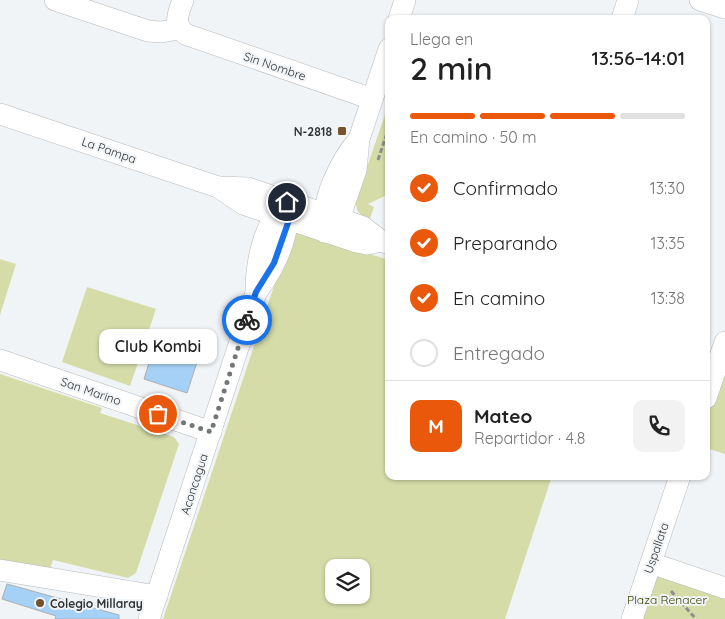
<!DOCTYPE html>
<html lang="es">
<head>
<meta charset="utf-8">
<style>
	:root { --surface:#fff; --page:#f2f2f2; --text:#222; --muted:#767676; --line:#e0e0e0; --accent:#ea580c }
	body { margin:0; font-family:Quicksand,sans-serif; background:var(--page); color:var(--text); height:100vh; display:flex; flex-direction:column; font-size:19px; white-space:nowrap }
	* { box-sizing:border-box; margin:0 }
	p { font-size:16px; color:var(--muted) }
	.icon { flex:none; width:28px; height:28px; fill:none; stroke:currentColor; stroke-width:2; stroke-linecap:round; stroke-linejoin:round }
	.map { position:relative; flex:1; overflow:hidden }
	.side { position:absolute; left:385px; top:15px; width:325px; height:465px; display:flex; flex-direction:column; background:var(--surface); border-radius:10px; box-shadow:0 1px 4px #0004 }
	.side>* { flex:none }
	.fabs { position:absolute; left:325px; top:559px; display:grid; gap:10px }
	.fabs a { display:grid; place-items:center; width:45px; height:45px; border-radius:10px; background:var(--surface); box-shadow:0 1px 4px #0004; font-size:25px }
	.pin { position:absolute; display:grid; place-items:center; width:42px; height:42px; color:#fff; margin:-21px; border:2px solid #fff; border-radius:50%; box-shadow:0 1px 5px #0007 }
	.courier { position:absolute; display:grid; place-items:center; width:50px; height:50px; margin:-25px; border:4px solid #1a73e8; border-radius:50%; background:#fff; color:#222; box-shadow:0 1px 6px #0007 }
	.bubble { position:absolute; height:35px; border-radius:10px; background:var(--surface); box-shadow:0 1px 4px #0004; font-size:16px; font-weight:600; line-height:35px; text-align:center }
	.summary em { font-style:normal; font-weight:600 }
	.summary div { display:flex; flex-direction:column-reverse }
	.summary { display:flex; align-items:center; justify-content:space-between; height:85px; padding:0 25px }
	h1 { font-size:32px; font-weight:600; line-height:38px }
	.bar { display:grid; grid-template-columns:repeat(4,1fr); gap:8px 5px; align-content:center; height:60px; padding:0 25px }
	.bar i { height:6px; border-radius:4px; background:var(--line) }
	.bar .current { background:var(--accent) }
	.bar p { grid-column:span 4 }
	.line { display:flex; align-items:center; gap:12px; padding:0 25px; border-top:1px solid var(--line) }
	.line div { flex:1 }
	.round { display:grid; place-items:center; flex:none; width:52px; height:52px; border-radius:10px; background:var(--page) }
	ol { padding:0 25px; list-style:none }
	li { display:flex; align-items:center; gap:15px; height:55px }
	li p { margin-inline-start:auto }
	li .icon { padding:5px; border-radius:50%; background:var(--accent); color:#fff; stroke-width:4 }
	li:last-child { color:var(--muted) }
	li i { width:28px; height:28px; border:2px solid var(--line); border-radius:50% }
	.map>svg:first-child { display:block }
	.green { fill:#d5dca8; fill-rule:evenodd }
	.building { fill:#a6d1f6; stroke:#acafb2 }
	.lines { fill:none; stroke-linecap:round; stroke-linejoin:round }
	.minor-casing { stroke:#b7babd; stroke-width:22 }
	.path { stroke:#8c8e90; stroke-width:3; stroke-dasharray:5 2.5; stroke-linecap:butt }
	.minor { stroke:#fff; stroke-width:21 }
	.done { stroke:#747778; stroke-width:5; stroke-dasharray:0 9 }
	.route { stroke:#1a73e8; stroke-width:6 }
	.poi-dot { fill:#75522b; stroke:#f1f4f7; stroke-width:2 }
	.labels { text-anchor:middle; dominant-baseline:central; stroke-width:4; stroke-linejoin:round; paint-order:stroke }
	.street-label { font-size:12px; fill:#313334; stroke:#f1f4f7 }
	.poi-label { font-size:12px; font-weight:bold; fill:#313334; stroke:#f1f4f7; text-anchor:end }
	.park-label { font-size:12px; fill:#3b4001; stroke:#f1f4f7 }
</style>
</head>
<body>
<div class="map">
<svg width="725" height="619" viewBox="0 0 725 619">
	<rect width="100%" height="100%" fill="#f1f4f7"/>
	<!-- green -->
	<g class="green">
		<path d="M 389,103 L 389,194 L 368,204 L 374,207 L 369,221 C 360,215 355,211 356,199 Z"/>
		<path d="M 300,232 L 389,260 L 389,476 L 552,476 L 505,619 L 163,619 L 288,244 L 296,233 ZM 334,568 L 361,568 L 361,595 L 334,595 Z"/>
		<polygon points="0,259 16,264 0,315"/>
		<polygon points="87,287 156,309 130,386 62,362"/>
		<polygon points="0,374 102,408 100,413 174,437 179,444 136,573 128,578 53,560 50,569 0,561"/>
		<path d="M 725,374 L 725,454 L 706,448 C 706,422 708,395 725,374 Z"/>
		<polygon points="659,577 725,598 725,619 638,619 655,578"/>
	</g>
	<!-- building -->
	<g class="building">
		<polygon points="145,342 198,359 187,393 144,379 149,363 139,360"/>
		<polygon points="7,584 119,615 119,619 55,619 56,616 2,599"/>
	</g>
	<g class="lines">
		<!-- minor casing -->
		<g class="minor-casing">
			<g id="minor">
				<polyline points="55,0 148,31 161,32 179,29"/>
				<path d="M 183,0 C 178,14 173,23 185,34 L 372,99"/>
				<polyline points="700,0 725,8"/>
				<polyline points="399,19 405,0"/>
				<polyline points="622,19 628,0"/>
				<polyline points="0,114 218,187 243,204 357,242 367,244 381,241"/>
				<polyline points="218,187 248,188 363,227 381,241 389,244"/>
				<path d="M 325,227 C 321,199 341,160 359,139"/>
				<polyline points="325,232 339,219 356,170 359,139 389,49"/>
				<path d="M 256,292 C 256,263 263,226 284,205"/>
				<polyline points="0,360 211,432"/>
				<polyline points="706,398 725,342"/>
				<polyline points="651,563 725,588"/>
				<polyline points="0,570 157,596"/>
				<path d="M 149,619 L 256,293 C 275,267 291,234 287,202"/>
				<polyline points="632,619 680,476"/>
			</g>
		</g>
		<!-- path -->
		<g class="path">
			<polyline points="378,160 389,127"/>
			<polyline points="671,591 696,619"/>
		</g>
		<!-- minor -->
		<use href="#minor" class="minor"/>
	</g>
	<g class="lines">
		<!-- done -->
		<polyline class="done" points="158,414 211,432 247,320"/>
		<!-- route -->
		<polyline class="route" points="247,320 256,292 274,263 289,220 287,202"/>
	</g>
	<!-- markers -->
	<g class="poi-dot">
		<rect x="337" y="126" width="10" height="10" rx="2.5"/>
		<circle cx="40" cy="603" r="5"/>
	</g>
	<g class="labels">
		<!-- street labels -->
		<g class="street-label">
			<text transform="translate(275 66) rotate(19)">Sin Nombre</text>
			<text transform="translate(109 150) rotate(19)">La Pampa</text>
			<text transform="translate(91 391) rotate(19)">San Marino</text>
			<text transform="translate(194 484) rotate(-72)">Aconcagua</text>
			<text transform="translate(656 548) rotate(-71)">Uspallata</text>
		</g>
		<!-- poi labels -->
		<g class="poi-label">
			<text x="332" y="131">N-2818</text>
			<text x="50" y="603" text-anchor="start">Colegio Millaray</text>
		</g>
		<!-- park labels -->
		<g class="park-label">
			<text x="667" y="599">Plaza Renacer</text>
		</g>
	</g>
</svg>
<div class="fabs">
<a><svg class="icon" aria-label="layers" viewBox="0 0 24 24"><path d="M12 4l9 5-9 5-9-5zM3 14l9 5 9-5"/></svg></a>
</div>
<div class="pin" style="left:158px;top:414px;background:#ea580c"><svg class="icon" aria-label="bag" viewBox="0 0 24 24"><path d="M5 8h14l-1 12H6zM9 8a3 3 0 0 1 6 0"/></svg></div>
<div class="pin" style="left:287px;top:202px;background:#1f2937"><svg class="icon" aria-label="home" viewBox="0 0 24 24"><path d="M3 11l9-7 9 7M6 9v11h12V9"/></svg></div>
<div class="courier" style="left:247px;top:320px"><svg class="icon" aria-label="bike" viewBox="0 0 24 24"><circle cx="6" cy="16" r="4"/><circle cx="18" cy="16" r="4"/><path d="M6 16l4-8h5l3 8M10 8l3 8H6M13 5h3"/></svg></div>
<div class="bubble" style="left:99px;top:329px;width:118px">Club Kombi</div>
<section class="side">
<div class="summary"><div><h1>2 min</h1><p>Llega en</p></div><em>13:56–14:01</em></div>
<div class="bar"><i class="current"></i><i class="current"></i><i class="current"></i><i></i><p>En camino · 50 m</p></div>
<ol>
<li><svg class="icon" aria-label="check" viewBox="0 0 24 24"><path d="M5 12l5 5 9-10"/></svg>Confirmado<p>13:30</p></li>
<li><svg class="icon" aria-label="check" viewBox="0 0 24 24"><path d="M5 12l5 5 9-10"/></svg>Preparando<p>13:35</p></li>
<li><svg class="icon" aria-label="check" viewBox="0 0 24 24"><path d="M5 12l5 5 9-10"/></svg>En camino<p>13:38</p></li>
<li><i></i>Entregado</li>
</ol>
<div class="line" style="height:90px"><b class="round" style="background:var(--accent);color:#fff">M</b><div><b>Mateo</b><p>Repartidor · 4.8</p></div><a class="round"><svg class="icon" aria-label="phone" viewBox="0 0 24 24"><path d="M5 4h4l2 5-3 2q2 4 5 5l2-3 5 2v4C11 20 4 13 5 4z"/></svg></a></div>
</section>
</div>
</body>
</html>
